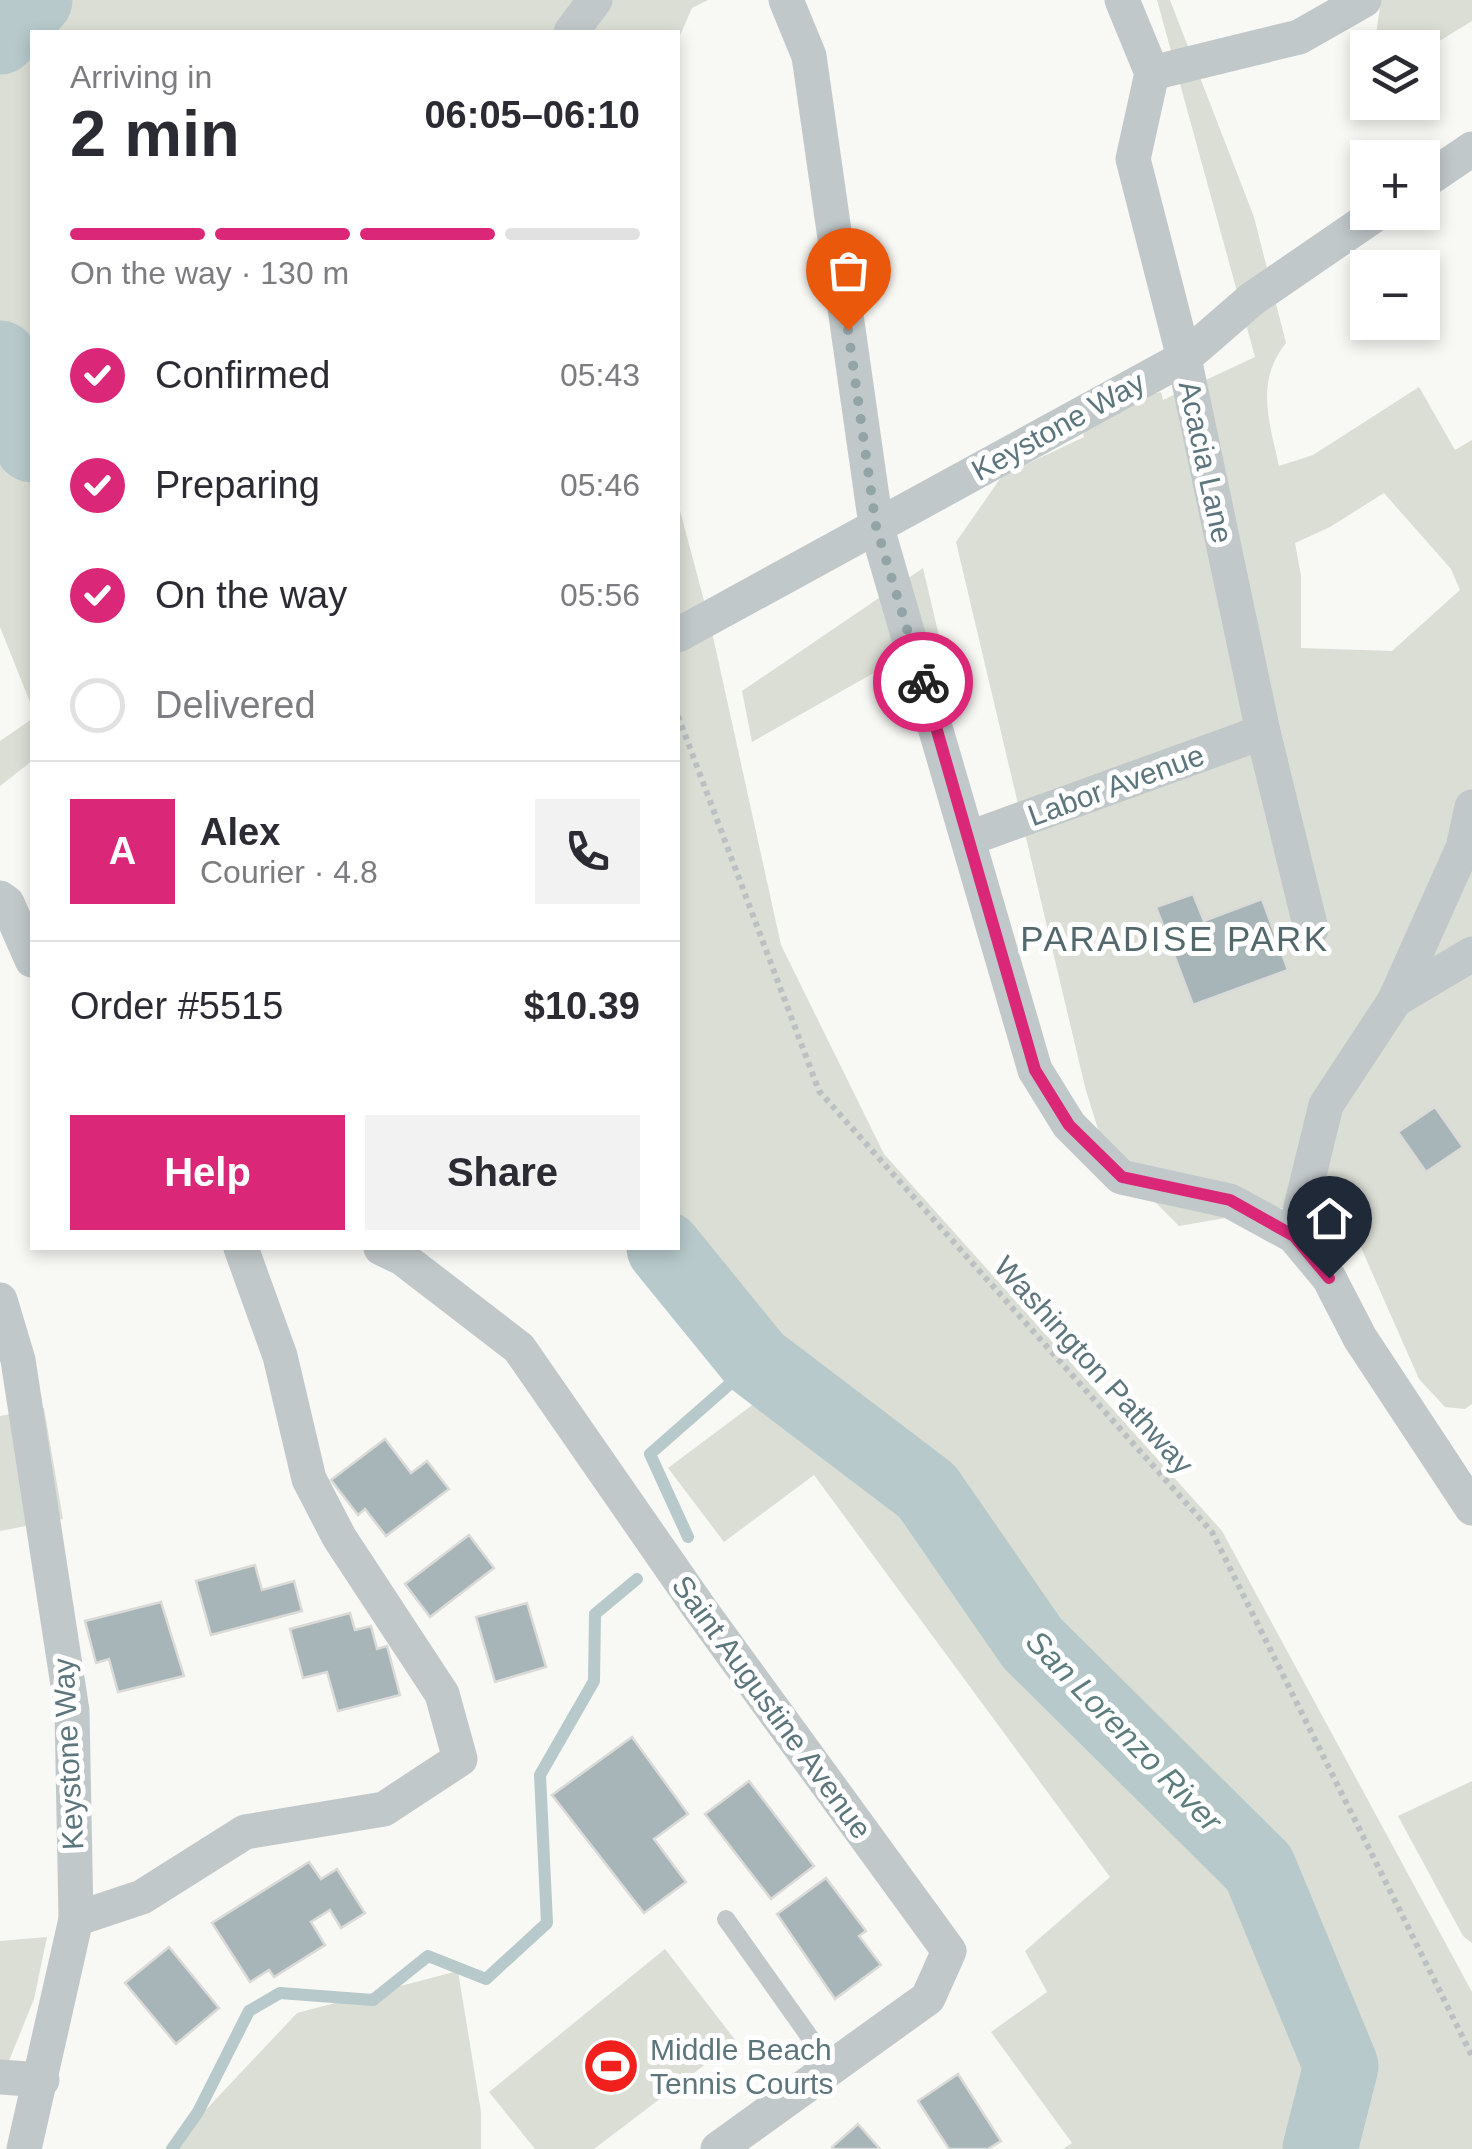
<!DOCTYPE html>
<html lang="en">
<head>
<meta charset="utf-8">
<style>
	:root { --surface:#fff; --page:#f2f2f3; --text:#2b2b33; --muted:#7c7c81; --line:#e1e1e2; --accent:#db2777 }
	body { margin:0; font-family:Helvetica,sans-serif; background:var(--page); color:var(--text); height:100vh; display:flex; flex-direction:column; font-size:38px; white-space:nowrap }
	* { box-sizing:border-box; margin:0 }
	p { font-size:32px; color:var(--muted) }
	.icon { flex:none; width:55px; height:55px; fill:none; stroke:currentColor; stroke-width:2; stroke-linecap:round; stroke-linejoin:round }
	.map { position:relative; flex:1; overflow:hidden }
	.side { position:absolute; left:30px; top:30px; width:650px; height:1220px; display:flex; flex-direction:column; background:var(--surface); border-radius:0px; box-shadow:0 5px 15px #0003 }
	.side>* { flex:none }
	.fabs { position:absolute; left:1350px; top:30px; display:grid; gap:20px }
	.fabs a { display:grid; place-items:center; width:90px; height:90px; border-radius:0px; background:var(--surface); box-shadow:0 5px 15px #0003; font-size:50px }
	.pin { position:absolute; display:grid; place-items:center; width:85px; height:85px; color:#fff; margin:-102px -42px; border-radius:50% 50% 50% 0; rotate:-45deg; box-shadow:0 0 10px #0007 }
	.pin .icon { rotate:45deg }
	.courier { position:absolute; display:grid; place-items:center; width:100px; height:100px; margin:-50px; border:8px solid #db2777; border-radius:50%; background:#fff; color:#222; box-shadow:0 2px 12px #0007 }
	.headline em { font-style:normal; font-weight:700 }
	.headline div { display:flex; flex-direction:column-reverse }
	.headline { display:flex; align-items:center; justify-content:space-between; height:170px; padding:0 40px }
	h1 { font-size:65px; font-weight:700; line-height:75px }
	.bar { display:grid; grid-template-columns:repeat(4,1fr); gap:15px 10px; align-content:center; height:120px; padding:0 40px }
	.bar i { height:12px; border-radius:8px; background:var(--line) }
	.bar .on { background:var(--accent) }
	.bar p { grid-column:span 4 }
	.line { display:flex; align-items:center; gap:25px; padding:0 40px; border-top:2px solid var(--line) }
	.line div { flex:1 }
	.round { display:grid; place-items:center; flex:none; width:105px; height:105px; border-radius:0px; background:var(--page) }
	ol { padding:0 40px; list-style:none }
	li { display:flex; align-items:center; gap:30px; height:110px }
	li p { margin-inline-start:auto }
	li .icon { padding:10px; border-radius:50%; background:var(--accent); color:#fff; stroke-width:4 }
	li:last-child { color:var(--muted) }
	li i { width:55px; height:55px; border:5px solid var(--line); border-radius:50% }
	.primary-button { display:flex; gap:20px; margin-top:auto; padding:20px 40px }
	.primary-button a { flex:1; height:115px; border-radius:0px; background:var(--accent); color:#fff; font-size:40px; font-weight:700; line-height:115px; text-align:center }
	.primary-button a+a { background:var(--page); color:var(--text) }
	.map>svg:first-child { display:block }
	.green { fill:#daded4; fill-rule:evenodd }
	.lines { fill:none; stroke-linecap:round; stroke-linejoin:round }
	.stream { stroke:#b7c9cb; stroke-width:12 }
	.river { stroke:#b7c9cb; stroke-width:75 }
	.building { fill:#a7b5b8; stroke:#dadad8; stroke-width:2.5 }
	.path { stroke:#bbc0c2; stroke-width:6; stroke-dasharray:5 5; stroke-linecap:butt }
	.service { stroke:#c1c8ca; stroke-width:18 }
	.minor { stroke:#c1c8ca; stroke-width:35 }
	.done { stroke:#93a4a7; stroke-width:10; stroke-dasharray:0 18 }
	.route { stroke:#db2777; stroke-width:12 }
	.labels { text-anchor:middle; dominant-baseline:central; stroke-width:10; stroke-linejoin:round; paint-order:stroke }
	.street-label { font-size:30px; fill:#5d767d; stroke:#fff }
	.poi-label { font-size:30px; fill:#5d767d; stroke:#fff; text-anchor:start }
	.water-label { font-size:32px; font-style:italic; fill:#5c7c7d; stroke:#fff }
	.quarter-label { font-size:35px; letter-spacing:2.5px; fill:#53686d; stroke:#fff }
</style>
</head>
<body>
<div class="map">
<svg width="1472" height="2149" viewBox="0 0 1472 2149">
	<rect width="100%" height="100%" fill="#f8f8f5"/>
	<!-- green -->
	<g class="green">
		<polygon points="0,0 708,0 692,8 678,40 678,32 32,32 32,707 0,627"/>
		<path d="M 1157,0 L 1170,0 L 1254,217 L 1286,343 C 1255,382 1269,420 1279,466 L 1313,455 L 1419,387 L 1455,450 L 1472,440 L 1472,1404 L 1465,1409 L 1445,1407 L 1419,1379 L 1351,1225 L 1312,1203 L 1179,1226 L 1105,1152 L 1085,1087 L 956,542 L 1002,476 L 1084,437 L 1079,411 L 1161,392 L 1163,400 L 1255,357 ZM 1384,493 L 1451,569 L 1460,590 L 1392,651 L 1301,648 L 1301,576 L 1295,543 L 1330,527 Z"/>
		<polygon points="1381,0 1472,0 1472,21 1423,51 1422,48 1374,48"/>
		<polygon points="678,503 710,623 781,945 884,1154 1222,1531 1472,1992 1472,2149 1063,2149 1072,2143 991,2032 1047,1992 1025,1951 1110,1877 814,1475 724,1542 668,1468 759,1400 651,1253 639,1248 678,1248"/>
		<polygon points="923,568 939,636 752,742 742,691"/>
		<polygon points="32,719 32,761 0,786 0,741"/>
		<polygon points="44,1408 63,1519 0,1531 0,1416"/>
		<polygon points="1472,1781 1472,1943 1463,1936 1398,1816"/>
		<polygon points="47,1937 34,1999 6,2068 0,2068 0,1941"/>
		<polygon points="665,1949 736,2041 594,2149 535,2149 489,2092"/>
		<polygon points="458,1971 481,2112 481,2149 169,2149 297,2013"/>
	</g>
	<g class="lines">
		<!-- stream -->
		<g class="stream">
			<polyline points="688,1537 650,1454 756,1361"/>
			<polyline points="172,2149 198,2112 249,2011 280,1993 373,2000 428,1956 486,1979 547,1923 540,1775 594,1681 595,1614 637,1579"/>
		</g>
		<!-- river -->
		<g class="river">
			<polyline points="0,37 35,0"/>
			<polyline points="0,358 32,445"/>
			<polyline points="664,1248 756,1361 927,1491 1032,1643 1259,1868 1341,2066 1320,2149"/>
		</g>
	</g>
	<!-- building -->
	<g class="building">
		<polygon points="1193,894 1204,921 1262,899 1288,970 1193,1005 1156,907"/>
		<polygon points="1435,1107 1463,1147 1426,1172 1398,1132"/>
		<polygon points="385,1439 411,1473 427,1461 449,1489 386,1536 365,1509 358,1515 331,1480"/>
		<polygon points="469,1535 494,1568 430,1617 405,1584"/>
		<polygon points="255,1565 262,1590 294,1581 302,1611 211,1635 196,1581"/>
		<polygon points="161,1602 184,1676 118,1692 109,1659 96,1663 85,1621"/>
		<polygon points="527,1603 546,1667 495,1682 476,1617"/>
		<polygon points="350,1613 355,1630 371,1626 377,1649 387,1646 400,1695 338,1711 327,1672 303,1678 290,1629"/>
		<polygon points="632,1737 688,1814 654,1839 686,1882 644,1913 552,1795"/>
		<polygon points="749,1781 814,1866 771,1899 705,1814"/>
		<polygon points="309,1862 321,1879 337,1869 365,1913 341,1928 330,1910 311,1922 325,1945 274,1977 269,1970 250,1982 212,1923"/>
		<polygon points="826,1878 866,1931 859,1936 881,1965 835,1999 777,1914"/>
		<polygon points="169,1947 219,2008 176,2044 125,1983"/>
		<polygon points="958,2074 1001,2141 988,2149 949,2149 918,2101"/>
		<polygon points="858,2124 880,2149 834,2149 832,2147"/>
	</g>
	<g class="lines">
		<!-- path -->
		<polyline class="path" points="678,716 819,1091 1212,1532 1472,2056"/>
		<!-- service -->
		<polyline class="service" points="726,1919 831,2067"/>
		<!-- minor -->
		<g class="minor">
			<polyline points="786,0 809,56 876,525 1035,1070 1069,1125 1121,1177 1230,1201 1294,1236 1329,1278 1360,1338 1472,1508"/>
			<polyline points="1122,0 1152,73 1133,159 1184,358 1263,732 1311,929"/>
			<polyline points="571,32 595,0"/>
			<polyline points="1152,73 1299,37 1364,0"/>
			<polyline points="1422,183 1472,149"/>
			<polyline points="678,635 1184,358 1252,299 1379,212"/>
			<polyline points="970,838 1263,732"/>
			<polyline points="0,898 7,903 32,960"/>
			<polyline points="1395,1000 1463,848 1472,807"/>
			<polyline points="1294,1236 1326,1105 1395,1000 1472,954"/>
			<polyline points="381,1248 402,1258 519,1348 700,1609 949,1951 928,1998 718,2149"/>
			<polyline points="0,1300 18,1360 72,1711 76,1919 24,2149"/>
			<polyline points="76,1919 142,1897 245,1832 384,1809 460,1759 442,1694 339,1537 309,1479 280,1356 241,1248"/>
			<polyline points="0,2077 42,2080"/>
		</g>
	</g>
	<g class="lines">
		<!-- done -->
		<polyline class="done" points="848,330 876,526 923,682"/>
		<!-- route -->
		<polyline class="route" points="923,682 1035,1070 1069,1125 1122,1177 1230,1200 1294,1236 1329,1278"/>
	</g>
	<!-- icons -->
	<defs>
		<g id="stadium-disc" transform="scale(2.875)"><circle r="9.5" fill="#f2201c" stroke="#fff"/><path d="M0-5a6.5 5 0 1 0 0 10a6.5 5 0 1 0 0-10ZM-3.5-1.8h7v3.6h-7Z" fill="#fff"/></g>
	</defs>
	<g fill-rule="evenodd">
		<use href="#stadium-disc" x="611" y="2066"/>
	</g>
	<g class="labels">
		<!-- street labels -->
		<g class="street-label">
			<text transform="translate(1058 426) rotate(-29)">Keystone Way</text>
			<text transform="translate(1206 462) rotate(78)">Acacia Lane</text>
			<text transform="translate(1116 785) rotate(-20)">Labor Avenue</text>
			<text transform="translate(1094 1365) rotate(48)">Washington Pathway</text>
			<text transform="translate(772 1707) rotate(54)">Saint Augustine Avenue</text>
			<text transform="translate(68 1754) rotate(-93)">Keystone Way</text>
		</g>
		<!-- poi labels -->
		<g class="poi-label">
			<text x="650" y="2049">Middle Beach<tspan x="650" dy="34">Tennis Courts</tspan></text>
		</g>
		<!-- water labels -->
		<g class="water-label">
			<text transform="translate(1124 1731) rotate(46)">San Lorenzo River</text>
		</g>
		<!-- quarter labels -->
		<g class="quarter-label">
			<text x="1175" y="938">PARADISE PARK</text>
		</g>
	</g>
</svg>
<div class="fabs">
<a><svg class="icon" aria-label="layers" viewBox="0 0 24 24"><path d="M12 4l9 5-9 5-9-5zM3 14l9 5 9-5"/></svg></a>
<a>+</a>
<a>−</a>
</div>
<div class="pin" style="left:848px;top:330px;background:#ea580c"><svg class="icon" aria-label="bag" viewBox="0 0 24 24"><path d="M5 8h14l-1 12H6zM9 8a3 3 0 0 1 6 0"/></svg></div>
<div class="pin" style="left:1329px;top:1278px;background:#1f2937"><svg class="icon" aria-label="home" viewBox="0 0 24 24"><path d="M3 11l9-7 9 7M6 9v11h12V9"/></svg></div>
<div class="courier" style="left:923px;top:682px"><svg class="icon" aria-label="bike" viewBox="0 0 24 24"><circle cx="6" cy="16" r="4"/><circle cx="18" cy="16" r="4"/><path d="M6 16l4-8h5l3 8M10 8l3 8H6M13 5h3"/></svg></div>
<section class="side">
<div class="headline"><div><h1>2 min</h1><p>Arriving in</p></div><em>06:05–06:10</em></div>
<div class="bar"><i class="on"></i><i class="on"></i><i class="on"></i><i></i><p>On the way · 130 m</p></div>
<ol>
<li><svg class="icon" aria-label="check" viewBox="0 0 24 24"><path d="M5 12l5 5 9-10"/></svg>Confirmed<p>05:43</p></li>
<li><svg class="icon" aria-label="check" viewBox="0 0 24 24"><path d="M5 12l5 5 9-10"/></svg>Preparing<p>05:46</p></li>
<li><svg class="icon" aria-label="check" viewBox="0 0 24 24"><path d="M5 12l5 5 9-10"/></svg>On the way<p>05:56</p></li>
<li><i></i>Delivered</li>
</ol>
<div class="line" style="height:180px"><b class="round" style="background:var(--accent);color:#fff">A</b><div><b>Alex</b><p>Courier · 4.8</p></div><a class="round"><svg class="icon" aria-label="phone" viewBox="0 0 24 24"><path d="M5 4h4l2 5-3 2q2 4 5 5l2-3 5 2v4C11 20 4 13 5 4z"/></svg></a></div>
<div class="line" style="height:130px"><div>Order #5515</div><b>$10.39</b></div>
<div class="primary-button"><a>Help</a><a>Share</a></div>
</section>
</div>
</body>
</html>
